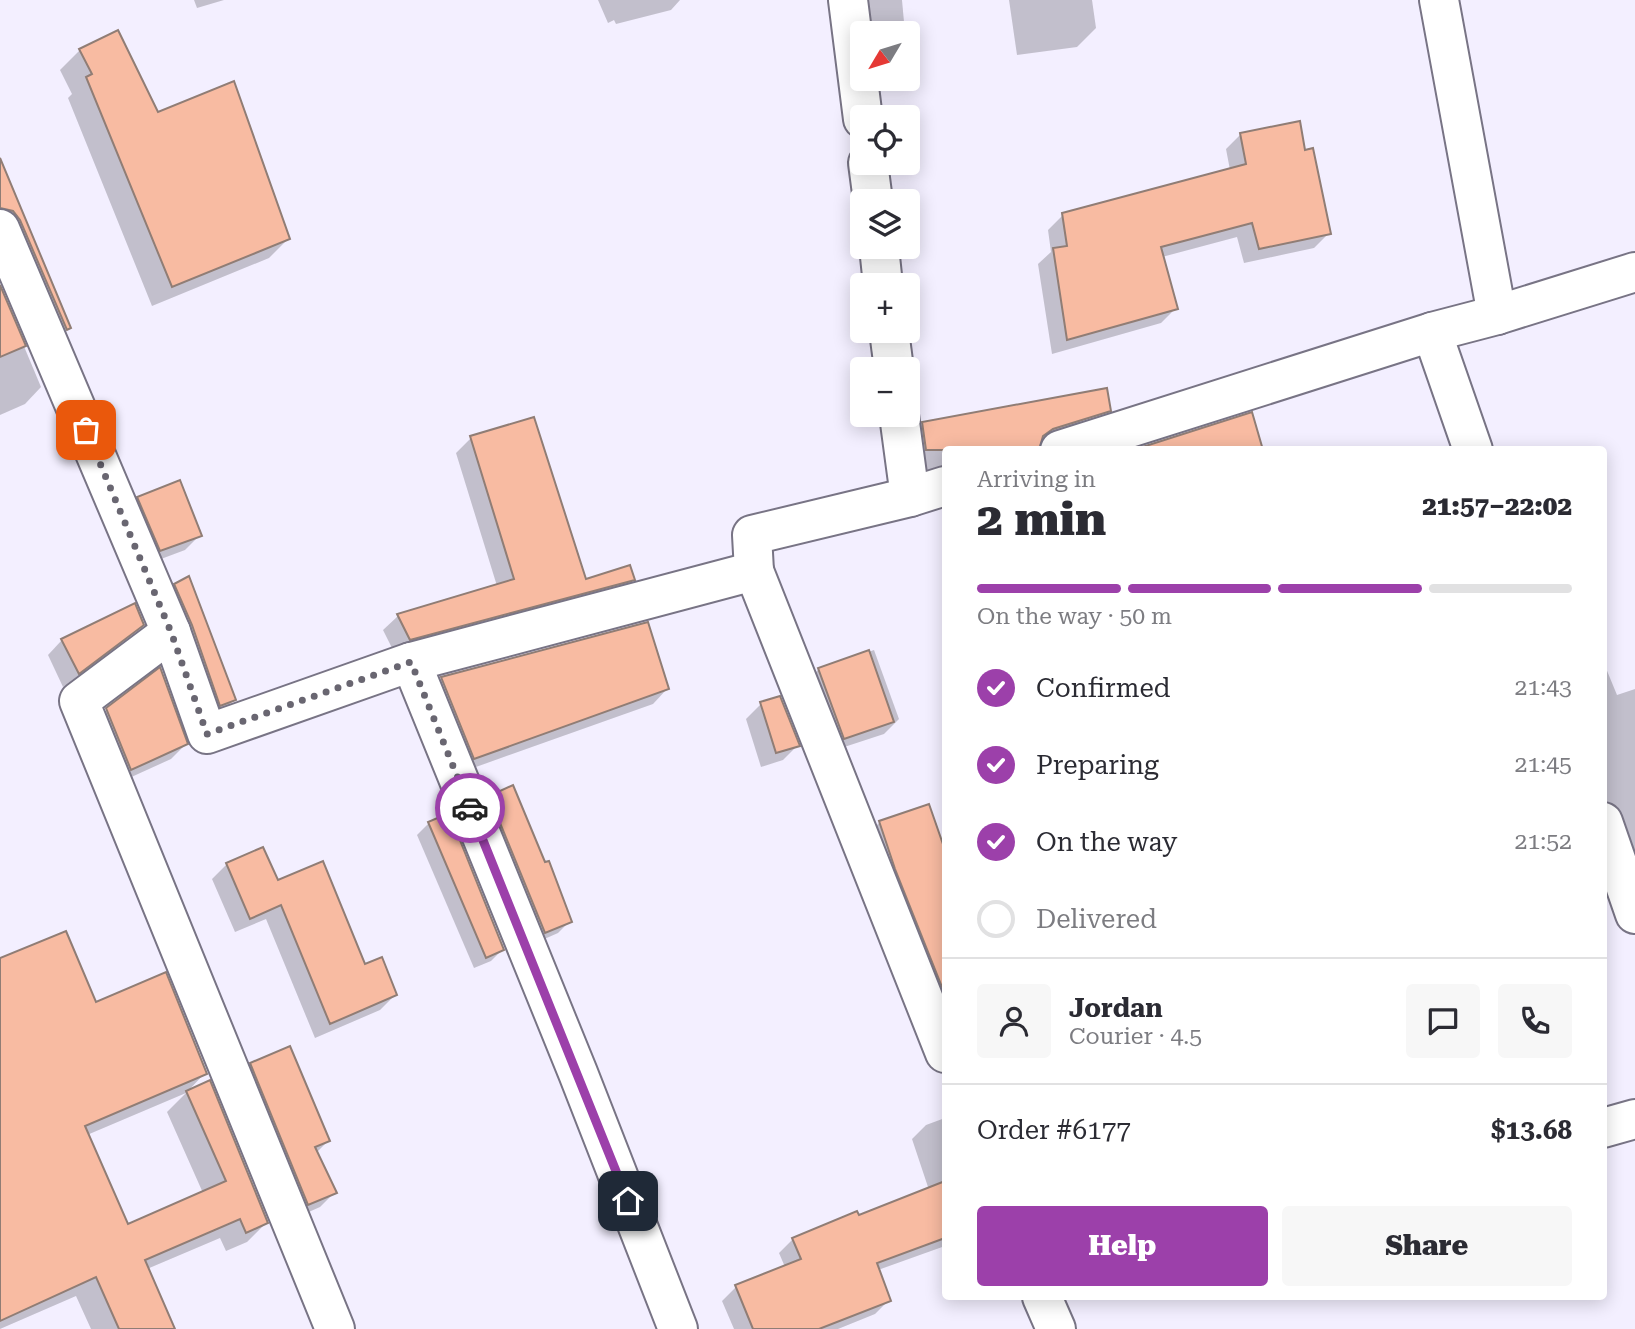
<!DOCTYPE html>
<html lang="en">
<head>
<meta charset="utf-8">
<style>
	:root { --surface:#fff; --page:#f7f7f7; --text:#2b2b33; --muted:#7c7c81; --line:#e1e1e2; --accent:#9c40aa }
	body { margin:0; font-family:"Roboto Serif",serif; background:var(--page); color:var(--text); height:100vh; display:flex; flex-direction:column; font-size:26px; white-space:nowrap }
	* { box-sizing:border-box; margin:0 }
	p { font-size:23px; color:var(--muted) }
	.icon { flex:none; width:38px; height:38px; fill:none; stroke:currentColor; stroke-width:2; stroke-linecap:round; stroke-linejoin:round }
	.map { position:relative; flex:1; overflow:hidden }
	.sheet { position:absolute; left:942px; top:446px; width:665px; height:854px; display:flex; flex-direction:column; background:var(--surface); border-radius:7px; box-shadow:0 4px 18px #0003 }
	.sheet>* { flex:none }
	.needle { width:46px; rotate:232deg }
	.tools { position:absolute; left:850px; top:21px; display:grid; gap:14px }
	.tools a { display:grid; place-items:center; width:70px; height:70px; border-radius:7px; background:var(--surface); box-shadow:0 4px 18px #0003; font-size:35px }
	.pin { position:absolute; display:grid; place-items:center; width:60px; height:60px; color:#fff; margin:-30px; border-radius:14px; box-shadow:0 4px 10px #0006 }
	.courier { position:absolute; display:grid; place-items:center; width:70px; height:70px; margin:-35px; border:5px solid #9c40aa; border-radius:50%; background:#fff; color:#222; box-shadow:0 2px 9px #0007 }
	.head em { font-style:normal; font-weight:800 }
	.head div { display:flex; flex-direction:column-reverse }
	.head { display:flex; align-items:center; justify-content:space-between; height:119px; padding:0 35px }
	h1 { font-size:46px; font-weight:800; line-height:52px }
	.bar { display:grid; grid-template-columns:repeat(4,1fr); gap:10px 7px; align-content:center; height:84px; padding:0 35px }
	.bar i { height:9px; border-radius:5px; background:var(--line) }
	.bar .selected { background:var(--accent) }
	.bar p { grid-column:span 4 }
	.line { display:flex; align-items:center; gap:18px; padding:0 35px; border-top:2px solid var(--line) }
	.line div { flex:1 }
	.round { display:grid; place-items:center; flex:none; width:74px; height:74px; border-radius:7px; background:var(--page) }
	ol { padding:0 35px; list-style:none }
	li { display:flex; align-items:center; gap:21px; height:77px }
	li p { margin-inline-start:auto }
	li .icon { padding:7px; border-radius:50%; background:var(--accent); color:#fff; stroke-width:4 }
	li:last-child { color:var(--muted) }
	li i { width:38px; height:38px; border:4px solid var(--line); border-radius:50% }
	.action { display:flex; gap:14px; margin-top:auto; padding:14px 35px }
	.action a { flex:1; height:80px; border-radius:7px; background:var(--accent); color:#fff; font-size:28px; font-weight:800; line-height:80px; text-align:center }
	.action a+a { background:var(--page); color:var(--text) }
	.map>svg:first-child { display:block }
	.shadow { fill:#0003; fill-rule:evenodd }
	.building { fill:#f8bba2; stroke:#907d75; stroke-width:2 }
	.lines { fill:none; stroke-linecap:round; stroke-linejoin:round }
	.minor-casing { stroke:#787485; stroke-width:42 }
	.minor { stroke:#fff; stroke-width:38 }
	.done { stroke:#696671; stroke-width:7; stroke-dasharray:0 12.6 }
	.route { stroke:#9c40aa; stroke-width:9 }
</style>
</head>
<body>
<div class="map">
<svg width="1635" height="1329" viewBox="0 0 1635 1329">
	<rect width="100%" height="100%" fill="#f3efff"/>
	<!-- shadow -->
	<g class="shadow">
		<polygon points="194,0 224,0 197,8"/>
		<polygon points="598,0 680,0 671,10 616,24 614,20 608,23"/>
		<polygon points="849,0 902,0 905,33 863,33"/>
		<polygon points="1009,0 1092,0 1096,28 1077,47 1017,55"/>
		<polygon points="80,50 288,239 269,258 152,306 68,98 72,94 60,70"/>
		<polygon points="1241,134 1304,152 1329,233 1314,248 1244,263 1237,237 1162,257 1176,308 1161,323 1052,354 1038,264 1051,252 1048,230 1063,215 1230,170 1226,149"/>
		<polygon points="0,159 69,327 52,344 0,233"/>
		<polygon points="0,289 41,387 25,404 0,415"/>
		<polygon points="1083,419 1064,438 1037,446 945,450 945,474 910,480 904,443 923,424"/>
		<polygon points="471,438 585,581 633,580 618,594 395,654 383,630 398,616 497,586 456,453"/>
		<polygon points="138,498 200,535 185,550 145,565 123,513"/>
		<polygon points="175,585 234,700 219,715 160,600"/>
		<polygon points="142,624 127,639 63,687 48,655 62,640"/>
		<polygon points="647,624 667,689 653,704 459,773 427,693 442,678"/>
		<polygon points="874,650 899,719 884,734 829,752 804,684 819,669"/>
		<polygon points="1603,661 1617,695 1635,689 1635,894 1603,811"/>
		<polygon points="761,704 798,745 783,760 761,767 746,719"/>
		<polygon points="107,710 186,744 171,759 116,784 92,725"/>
		<polygon points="490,797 570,921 558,933 533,944 478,809"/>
		<polygon points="928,806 945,855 945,1035 865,837 880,822"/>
		<polygon points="429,823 502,950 491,961 474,968 417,835"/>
		<polygon points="227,864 277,882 395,995 380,1010 315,1038 266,919 235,932 212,879"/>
		<path d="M 0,960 L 96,1004 L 205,1073 L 187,1092 L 266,1223 L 247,1242 L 226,1251 L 220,1238 L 147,1269 L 173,1329 L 91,1329 L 76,1296 L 0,1329 ZM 186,1093 L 167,1112 L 203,1193 L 127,1226 L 87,1135 Z"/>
		<polygon points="251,1065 328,1141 316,1153 335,1192 320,1207 293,1219 236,1079"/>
		<polygon points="945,1118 945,1246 878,1270 889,1300 875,1314 838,1329 734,1329 722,1301 736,1287 785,1267 779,1253 793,1239 858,1217 929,1190 912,1139 926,1125"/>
	</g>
	<!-- building -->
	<g class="building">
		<polygon points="118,30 158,112 234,81 290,239 172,287 86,77 92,74 79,49"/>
		<polygon points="1300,121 1305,150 1313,148 1331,234 1259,249 1252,223 1161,247 1178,309 1067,340 1053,248 1067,246 1062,213 1246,164 1240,133"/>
		<polygon points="0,158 71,328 67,330 20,220 13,211 0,208"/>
		<polygon points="0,285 26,346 0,357"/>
		<polygon points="1107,388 1111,411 1053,429 1043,436 1039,450 926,450 922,422"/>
		<polygon points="1252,412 1263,450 1133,450"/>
		<polygon points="534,417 586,579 630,565 635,580 410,640 397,614 514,579 470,436"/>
		<polygon points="180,480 202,536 160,551 137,497"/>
		<polygon points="189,576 236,700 220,706 192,625 174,584"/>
		<polygon points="135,603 144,625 79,674 61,639"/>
		<polygon points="648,622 669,689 474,759 441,677"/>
		<polygon points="869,650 894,722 844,739 818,668"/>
		<polygon points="160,667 188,744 131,770 106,708"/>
		<polygon points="780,696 800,746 776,753 760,702"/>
		<polygon points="513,785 545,862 549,861 572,922 545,933 489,796"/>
		<polygon points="929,804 945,850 944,992 895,869 879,821"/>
		<polygon points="449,813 504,950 486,958 428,822"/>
		<polygon points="263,847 278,880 323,861 365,964 382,957 397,995 330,1024 281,905 250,919 226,863"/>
		<polygon points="66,931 96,1002 166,972 207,1074 85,1126 128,1224 226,1181 186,1091 210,1080 268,1223 246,1233 240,1219 145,1260 175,1329 119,1329 96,1277 0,1321 0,958"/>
		<polygon points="290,1046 330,1141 315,1147 337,1193 308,1205 250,1063"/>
		<polygon points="945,1181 945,1238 877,1263 891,1301 819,1329 753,1329 735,1285 801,1259 792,1238 857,1211 859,1215"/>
	</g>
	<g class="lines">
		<!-- minor casing -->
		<g class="minor-casing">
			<g id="minor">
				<polyline points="848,0 863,119"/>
				<polyline points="1439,0 1497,315"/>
				<polyline points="868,163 873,201"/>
				<polyline points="0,229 171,632 207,734 411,662 754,571 752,535 910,497 945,486"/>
				<polyline points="879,247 883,285"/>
				<polyline points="889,331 894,369"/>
				<polyline points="1432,332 1473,450"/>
				<polyline points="899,415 910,497"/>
				<polyline points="1060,450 1432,332 1497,315 1635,272"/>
				<polyline points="754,571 945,1053"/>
				<polyline points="171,632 79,701 335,1329"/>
				<polyline points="411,662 578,1073 678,1329"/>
				<polyline points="1603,822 1635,914"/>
				<polyline points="1603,1128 1635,1119"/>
				<polyline points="1042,1297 1056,1329"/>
			</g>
		</g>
		<!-- minor -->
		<use href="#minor" class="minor"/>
	</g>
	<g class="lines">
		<!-- done -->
		<polyline class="done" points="86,430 171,632 207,734 411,662 470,808"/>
		<!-- route -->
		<polyline class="route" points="470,808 628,1201"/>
	</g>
</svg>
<div class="tools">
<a><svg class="needle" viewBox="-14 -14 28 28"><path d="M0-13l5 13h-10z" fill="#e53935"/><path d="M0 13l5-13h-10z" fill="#7c7c81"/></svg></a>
<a><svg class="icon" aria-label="locate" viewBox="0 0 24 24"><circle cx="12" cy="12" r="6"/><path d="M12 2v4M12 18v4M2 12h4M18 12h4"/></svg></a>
<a><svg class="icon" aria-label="layers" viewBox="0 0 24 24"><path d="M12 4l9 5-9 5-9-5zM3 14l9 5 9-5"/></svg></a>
<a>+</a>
<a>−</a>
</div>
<div class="pin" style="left:86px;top:430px;background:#ea580c"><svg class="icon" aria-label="bag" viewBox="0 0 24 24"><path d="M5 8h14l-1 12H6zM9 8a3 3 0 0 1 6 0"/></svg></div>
<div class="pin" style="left:628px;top:1201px;background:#1f2937"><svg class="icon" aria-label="home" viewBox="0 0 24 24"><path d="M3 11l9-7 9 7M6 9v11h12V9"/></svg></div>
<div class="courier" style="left:470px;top:808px"><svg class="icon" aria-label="car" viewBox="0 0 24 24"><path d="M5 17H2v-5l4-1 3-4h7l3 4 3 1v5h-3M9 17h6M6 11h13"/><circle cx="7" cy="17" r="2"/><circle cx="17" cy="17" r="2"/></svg></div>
<section class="sheet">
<div class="head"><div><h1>2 min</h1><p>Arriving in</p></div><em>21:57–22:02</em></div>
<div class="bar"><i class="selected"></i><i class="selected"></i><i class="selected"></i><i></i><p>On the way · 50 m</p></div>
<ol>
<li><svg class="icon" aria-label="check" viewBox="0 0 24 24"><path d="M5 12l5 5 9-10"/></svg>Confirmed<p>21:43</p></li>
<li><svg class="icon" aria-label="check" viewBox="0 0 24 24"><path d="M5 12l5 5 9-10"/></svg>Preparing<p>21:45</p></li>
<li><svg class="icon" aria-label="check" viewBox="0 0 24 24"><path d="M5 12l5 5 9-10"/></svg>On the way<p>21:52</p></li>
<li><i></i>Delivered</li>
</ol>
<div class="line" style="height:126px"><a class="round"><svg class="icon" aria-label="person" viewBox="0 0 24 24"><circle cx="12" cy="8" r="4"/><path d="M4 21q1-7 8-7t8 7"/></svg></a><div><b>Jordan</b><p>Courier · 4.5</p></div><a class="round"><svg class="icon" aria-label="chat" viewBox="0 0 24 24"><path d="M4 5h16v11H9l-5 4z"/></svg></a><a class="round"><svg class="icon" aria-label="phone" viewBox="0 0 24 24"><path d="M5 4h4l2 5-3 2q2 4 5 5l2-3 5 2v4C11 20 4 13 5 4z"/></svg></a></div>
<div class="line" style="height:91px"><div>Order #6177</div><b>$13.68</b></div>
<div class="action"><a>Help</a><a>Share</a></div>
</section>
</div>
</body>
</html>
